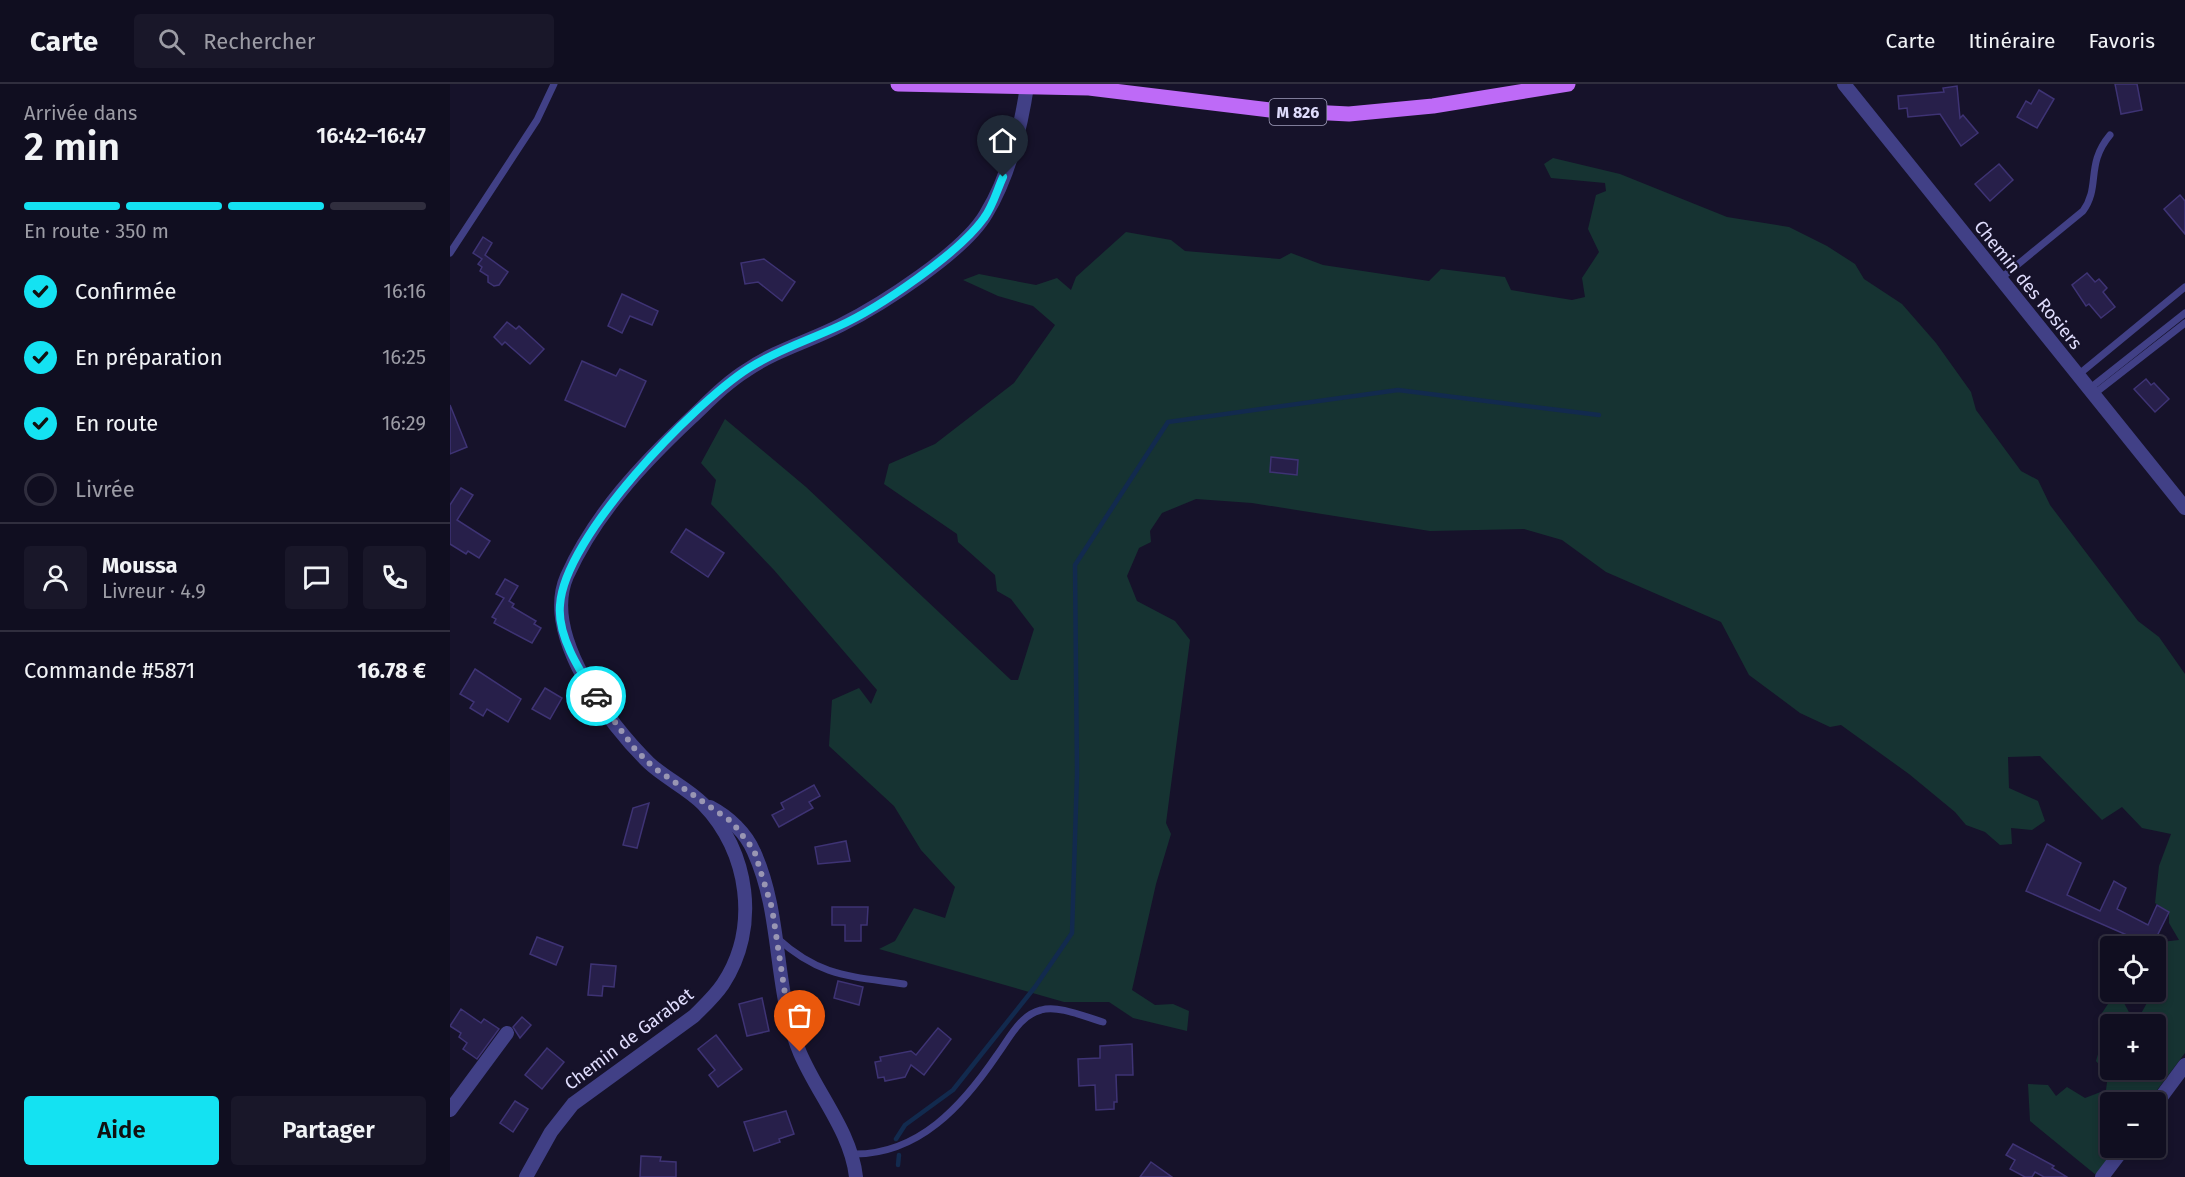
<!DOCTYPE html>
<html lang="fr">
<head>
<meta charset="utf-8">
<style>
	:root { --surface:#100e20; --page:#191729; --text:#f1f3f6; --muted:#9c9ca5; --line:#302e3e; --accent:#14e2f2 }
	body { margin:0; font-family:"Fira Sans",sans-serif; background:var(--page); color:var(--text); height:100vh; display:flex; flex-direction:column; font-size:22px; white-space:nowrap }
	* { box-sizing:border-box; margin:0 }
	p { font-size:20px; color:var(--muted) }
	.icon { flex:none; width:33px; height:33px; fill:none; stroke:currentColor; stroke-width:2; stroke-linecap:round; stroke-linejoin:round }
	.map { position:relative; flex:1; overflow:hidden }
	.side { display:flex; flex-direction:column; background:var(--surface); width:450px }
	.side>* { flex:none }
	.buttons { position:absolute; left:1650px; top:852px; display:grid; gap:12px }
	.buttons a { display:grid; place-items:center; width:66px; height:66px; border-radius:6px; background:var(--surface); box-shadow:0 3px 9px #0003,0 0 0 2px var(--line); font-size:30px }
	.pin { position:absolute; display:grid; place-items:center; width:51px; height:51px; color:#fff; margin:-62px -26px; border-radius:50% 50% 50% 0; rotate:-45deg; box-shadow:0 0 6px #0007 }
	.pin .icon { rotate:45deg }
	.courier { position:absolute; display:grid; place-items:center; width:60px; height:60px; margin:-30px; border:4px solid #14e2f2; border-radius:50%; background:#fff; color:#222; box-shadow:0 2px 8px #0007 }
	.head em { font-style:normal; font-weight:600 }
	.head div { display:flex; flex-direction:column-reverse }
	.head { display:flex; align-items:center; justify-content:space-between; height:102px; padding:0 24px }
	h1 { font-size:39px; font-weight:600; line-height:45px }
	.bar { display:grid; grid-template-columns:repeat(4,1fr); gap:9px 6px; align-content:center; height:72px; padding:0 24px }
	.bar i { height:8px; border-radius:4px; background:var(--line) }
	.bar .current { background:var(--accent) }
	.bar p { grid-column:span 4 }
	.line { display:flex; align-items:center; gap:15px; padding:0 24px; border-top:2px solid var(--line) }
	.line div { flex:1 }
	.round { display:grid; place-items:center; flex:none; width:63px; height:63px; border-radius:6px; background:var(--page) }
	ol { padding:0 24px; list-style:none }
	li { display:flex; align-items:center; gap:18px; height:66px }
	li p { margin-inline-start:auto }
	li .icon { padding:6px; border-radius:50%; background:var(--accent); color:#111; stroke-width:4 }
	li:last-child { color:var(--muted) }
	li i { width:33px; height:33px; border:3px solid var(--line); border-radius:50% }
	.button { display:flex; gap:12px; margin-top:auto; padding:12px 24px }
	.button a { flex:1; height:69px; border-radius:6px; background:var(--accent); color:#111; font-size:24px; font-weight:600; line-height:69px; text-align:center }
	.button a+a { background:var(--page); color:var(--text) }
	header { display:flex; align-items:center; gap:36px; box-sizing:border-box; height:84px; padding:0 30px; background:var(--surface); border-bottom:2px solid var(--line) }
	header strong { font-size:28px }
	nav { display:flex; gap:33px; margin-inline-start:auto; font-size:21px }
	.search { width:420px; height:54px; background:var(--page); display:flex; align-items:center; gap:15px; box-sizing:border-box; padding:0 21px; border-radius:6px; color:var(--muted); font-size:22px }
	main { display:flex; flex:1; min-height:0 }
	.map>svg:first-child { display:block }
	.green { fill:#163332; fill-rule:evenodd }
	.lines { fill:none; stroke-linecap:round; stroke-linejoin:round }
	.stream { stroke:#122a4e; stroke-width:4.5 }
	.building { fill:#271f4a; stroke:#3e3374; stroke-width:1.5 }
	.lane { stroke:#414086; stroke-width:7 }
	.street { stroke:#414086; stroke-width:14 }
	.primary { stroke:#be6af7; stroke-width:15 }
	.done { stroke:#9996b3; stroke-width:6; stroke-dasharray:0 10.8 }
	.route { stroke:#14e2f2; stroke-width:8 }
	.labels { text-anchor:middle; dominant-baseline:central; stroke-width:4.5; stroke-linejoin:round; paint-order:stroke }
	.shield { fill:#16122a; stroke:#a3a0be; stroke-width:1.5 }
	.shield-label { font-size:16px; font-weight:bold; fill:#e0ddfd }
	.street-label { font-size:18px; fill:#e0ddfd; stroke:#16122a }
</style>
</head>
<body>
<header>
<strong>Carte</strong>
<div class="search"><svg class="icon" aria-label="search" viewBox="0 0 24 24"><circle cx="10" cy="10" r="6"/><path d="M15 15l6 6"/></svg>Rechercher</div>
<nav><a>Carte</a><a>Itinéraire</a><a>Favoris</a></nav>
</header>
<main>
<section class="side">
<div class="head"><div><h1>2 min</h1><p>Arrivée dans</p></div><em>16:42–16:47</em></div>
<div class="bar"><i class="current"></i><i class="current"></i><i class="current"></i><i></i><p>En route · 350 m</p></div>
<ol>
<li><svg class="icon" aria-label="check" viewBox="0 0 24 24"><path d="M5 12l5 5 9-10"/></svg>Confirmée<p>16:16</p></li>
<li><svg class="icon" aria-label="check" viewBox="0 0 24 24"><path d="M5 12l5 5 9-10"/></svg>En préparation<p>16:25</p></li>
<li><svg class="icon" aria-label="check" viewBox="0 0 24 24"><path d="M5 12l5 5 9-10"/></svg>En route<p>16:29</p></li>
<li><i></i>Livrée</li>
</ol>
<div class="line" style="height:108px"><a class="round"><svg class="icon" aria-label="person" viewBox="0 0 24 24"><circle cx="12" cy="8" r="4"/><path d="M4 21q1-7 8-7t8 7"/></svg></a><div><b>Moussa</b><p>Livreur · 4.9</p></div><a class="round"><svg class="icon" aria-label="chat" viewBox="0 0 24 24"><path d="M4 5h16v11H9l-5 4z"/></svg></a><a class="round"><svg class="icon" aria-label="phone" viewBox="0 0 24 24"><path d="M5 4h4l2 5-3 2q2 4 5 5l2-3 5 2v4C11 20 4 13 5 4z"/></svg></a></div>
<div class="line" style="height:78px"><div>Commande #5871</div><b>16.78 €</b></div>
<div class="button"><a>Aide</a><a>Partager</a></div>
</section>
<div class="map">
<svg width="1735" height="1093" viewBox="0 0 1735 1093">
	<rect width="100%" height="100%" fill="#16122a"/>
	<!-- green -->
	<path class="green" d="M 1103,74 L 1170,90 L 1277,133 L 1339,143 L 1377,162 L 1405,180 L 1414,195 L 1452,220 L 1486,259 L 1521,308 L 1526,326 L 1571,387 L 1588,396 L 1600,421 L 1688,537 L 1709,553 L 1735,590 L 1735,969 L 1698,1018 L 1660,1018 L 1660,1064 L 1665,1064 L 1646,1091 L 1580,1037 L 1578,1000 L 1598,1001 L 1606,1012 L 1617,1003 L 1635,1014 L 1656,1006 L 1658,991 L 1646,977 L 1655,946 L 1662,938 L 1652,929 L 1660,917 L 1674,919 L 1681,932 L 1688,935 L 1708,899 L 1706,899 L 1706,863 L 1711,858 L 1729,856 L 1719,839 L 1719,828 L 1705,819 L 1709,782 L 1721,750 L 1692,744 L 1672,723 L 1652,736 L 1590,672 L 1558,673 L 1559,704 L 1588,717 L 1595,737 L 1582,746 L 1561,744 L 1562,760 L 1550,761 L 1535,748 L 1516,741 L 1505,728 L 1459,690 L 1391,641 L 1380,643 L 1350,629 L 1299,591 L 1271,538 L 1156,488 L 1112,456 L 1074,445 L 980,447 L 802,419 L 746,415 L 712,429 L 700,447 L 701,458 L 689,464 L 677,492 L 687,517 L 725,537 L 740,556 L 716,739 L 721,750 L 706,800 L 682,906 L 705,921 L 723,920 L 739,927 L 737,947 L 683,934 L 659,918 L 614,918 L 429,865 L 445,857 L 464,824 L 495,834 L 505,803 L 471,766 L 444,722 L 379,662 L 382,616 L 409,604 L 421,620 L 427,606 L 324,486 L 261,420 L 266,396 L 251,379 L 275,335 L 356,403 L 561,596 L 568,596 L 584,545 L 561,515 L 547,507 L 545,491 L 508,458 L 507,450 L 434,400 L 439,380 L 485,360 L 564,299 L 605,241 L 583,222 L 548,212 L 513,196 L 529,190 L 586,201 L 607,194 L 621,206 L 626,193 L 676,148 L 721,156 L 735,167 L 830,175 L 841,169 L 873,181 L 979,197 L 991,185 L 1055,193 L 1061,206 L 1122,216 L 1135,213 L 1132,194 L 1149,168 L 1138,145 L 1146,111 L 1156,107 L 1155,99 L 1101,94 L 1094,80 ZM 1660,940 L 1706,940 L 1706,986 L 1660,986 Z"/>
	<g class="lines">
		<!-- stream -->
		<g class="stream">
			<polyline points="446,1055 455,1041 503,1006 585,903 622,849 627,690 625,481 718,338 948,306 1149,331"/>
			<polyline points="448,1081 449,1071"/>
		</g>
	</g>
	<!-- building -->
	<g class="building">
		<polygon points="1665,0 1687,0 1692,26 1671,30"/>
		<polygon points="1507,2 1510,34 1513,31 1528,49 1511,62 1490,30 1458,33 1457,24 1449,25 1448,12 1494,8 1493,4"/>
		<polygon points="1589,6 1604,15 1587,44 1567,33 1576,17 1581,20"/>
		<polygon points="1549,80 1563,96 1540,117 1525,100"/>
		<polygon points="1730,111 1735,117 1735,150 1714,125"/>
		<polygon points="33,153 42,159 35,171 58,188 49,201 44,202 38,198 38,192 30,187 32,183 28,180 32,175 23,169"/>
		<polygon points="314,175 345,198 332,217 308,198 295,200 291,179"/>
		<polygon points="1637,189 1645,198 1649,195 1657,204 1653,208 1665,223 1651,234 1639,220 1636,222 1622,201"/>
		<polygon points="172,210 208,227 202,241 180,232 172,249 158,242"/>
		<polygon points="57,238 66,245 69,242 94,265 80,280 55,258 52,261 44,253"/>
		<polygon points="132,277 166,292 170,285 196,297 175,343 115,316"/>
		<polygon points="1696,295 1701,301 1704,299 1719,315 1705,328 1684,305"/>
		<polygon points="0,321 17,363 0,370"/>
		<polygon points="821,373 848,376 847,391 820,388"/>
		<polygon points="11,404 23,411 7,436 40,457 29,474 18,467 16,470 0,460 0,421"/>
		<polygon points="236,445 274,469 258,493 221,468"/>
		<polygon points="55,495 68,502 59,517 64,520 62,523 86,537 84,540 91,544 82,559 44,539 46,535 42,533 54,514 46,510"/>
		<polygon points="25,585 71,615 58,638 37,625 33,632 20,624 24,618 10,610"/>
		<polygon points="95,604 112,614 100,635 82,625"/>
		<polygon points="364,701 370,712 359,718 363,724 329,743 322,731 334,725 331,719"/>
		<polygon points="199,719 187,764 173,761 183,724"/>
		<polygon points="396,757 400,777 368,780 365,763"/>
		<polygon points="1597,760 1631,779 1617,811 1650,827 1664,797 1676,804 1667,825 1698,841 1707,821 1719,828 1702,862 1576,807"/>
		<polygon points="382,823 418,823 417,841 411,841 411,857 395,857 395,841 382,841"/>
		<polygon points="87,853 113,863 106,881 80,870"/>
		<polygon points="141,880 166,882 164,903 153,902 152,912 138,911"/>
		<polygon points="388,897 413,903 409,921 384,914"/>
		<polygon points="312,914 319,947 297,952 289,920"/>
		<polygon points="11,925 31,939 34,935 49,945 27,975 13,965 17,959 9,953 11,949 0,942"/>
		<polygon points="72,933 81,941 70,954 63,943"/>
		<polygon points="488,944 501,955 474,991 461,981 455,993 435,997 434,993 428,994 425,978 431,977 430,973 461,967 466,971"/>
		<polygon points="266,951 292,985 268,1003 259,991 265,986 248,965"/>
		<polygon points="682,960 683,991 666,991 667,1018 664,1018 664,1025 646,1026 645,1001 629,1002 628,975 650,974 650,962"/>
		<polygon points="97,964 114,978 92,1005 75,991"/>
		<polygon points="65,1017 78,1025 63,1048 50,1039"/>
		<polygon points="336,1027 344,1050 329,1055 330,1058 304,1067 294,1038"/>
		<polygon points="1563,1060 1604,1082 1602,1084 1617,1093 1594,1093 1585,1088 1582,1093 1575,1093 1560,1085 1565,1076 1556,1071"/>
		<polygon points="191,1072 211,1073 210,1077 226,1078 226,1093 190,1093"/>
		<polygon points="701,1078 722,1093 690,1093"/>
	</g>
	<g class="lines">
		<!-- lane -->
		<g class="lane">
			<polyline points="0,169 87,36 104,0"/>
			<path d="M 1550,195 L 1633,127 C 1651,102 1635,81 1660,51"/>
			<polyline points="1628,291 1735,203"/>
			<polyline points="1639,305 1735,229"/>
			<polyline points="1644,310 1735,239"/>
			<path d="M 327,854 C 370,893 400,892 454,900"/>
			<path d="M 403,1070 C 469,1071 513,1021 547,971 C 559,955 570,931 591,926 C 609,921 635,933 653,938"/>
		</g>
		<!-- street -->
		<g class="street">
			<polyline points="1394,0 1735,424"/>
			<path d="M 260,723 C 279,733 296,749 304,768 C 333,832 323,905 350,969 C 368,1011 401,1048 406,1093"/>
			<polyline points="1706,1020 1735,981"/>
			<polyline points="0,1026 57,949"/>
			<path d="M 76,1093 L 101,1048 L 123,1020 L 244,932 C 254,922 265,912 273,900 C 310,844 299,767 253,720 C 237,704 215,694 199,679 C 159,640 91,551 117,492 C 145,430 192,380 241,334 C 259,317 276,299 297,286 C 326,266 360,257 391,241 C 431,221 514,168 536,130 C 558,94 571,44 577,2"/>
			<polyline points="1652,1093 1674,1064"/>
		</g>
		<!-- primary -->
		<polyline class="primary" points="448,0 639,4 820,26 899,30 983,22 1118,0"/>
	</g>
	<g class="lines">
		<!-- done -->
		<polyline class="done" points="146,612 184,664 203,683 282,738 304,766 322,824 339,936 350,968"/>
		<!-- route -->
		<path class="route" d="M 146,612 C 130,587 107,552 110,521 C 114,453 243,320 299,284 C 327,266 359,256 389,242 C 429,224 509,169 534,134 C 543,122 547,106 553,93"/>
	</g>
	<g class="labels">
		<!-- shield labels -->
		<rect class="shield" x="819.5" y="15" width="57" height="26" rx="4.5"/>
		<g class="shield-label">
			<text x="848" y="28">M 826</text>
		</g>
		<!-- street labels -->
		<g class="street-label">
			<text transform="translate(1578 201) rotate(51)">Chemin des Rosiers</text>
			<text transform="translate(179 955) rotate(-37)">Chemin de Garabet</text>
		</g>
	</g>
</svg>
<div class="buttons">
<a><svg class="icon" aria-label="locate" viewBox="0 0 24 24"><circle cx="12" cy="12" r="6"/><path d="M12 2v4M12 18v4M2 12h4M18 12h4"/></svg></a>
<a>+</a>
<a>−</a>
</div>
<div class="pin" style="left:350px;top:968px;background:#ea580c"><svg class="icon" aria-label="bag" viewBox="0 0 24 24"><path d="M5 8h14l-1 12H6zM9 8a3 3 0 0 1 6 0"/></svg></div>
<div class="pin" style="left:553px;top:93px;background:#1f2937"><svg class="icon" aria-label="home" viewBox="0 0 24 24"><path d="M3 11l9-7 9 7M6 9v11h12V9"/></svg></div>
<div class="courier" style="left:146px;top:612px"><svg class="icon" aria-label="car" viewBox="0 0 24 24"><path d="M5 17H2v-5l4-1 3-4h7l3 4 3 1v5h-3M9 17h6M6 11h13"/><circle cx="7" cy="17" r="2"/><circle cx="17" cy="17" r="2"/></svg></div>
</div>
</main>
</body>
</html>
